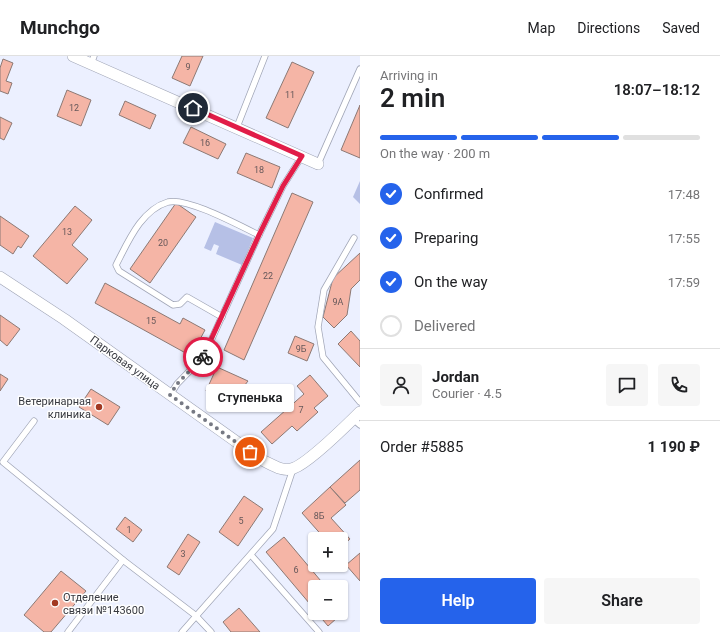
<!DOCTYPE html>
<html lang="en">
<head>
<meta charset="utf-8">
<style>
	:root { --surface:#fff; --page:#f6f6f6; --text:#202124; --muted:#757577; --line:#e0e0e0; --accent:#2563eb }
	body { margin:0; font-family:Roboto,sans-serif; background:var(--page); color:var(--text); height:100vh; display:flex; flex-direction:column; font-size:15px; white-space:nowrap }
	* { box-sizing:border-box; margin:0 }
	p { font-size:13px; color:var(--muted) }
	.icon { flex:none; width:22px; height:22px; fill:none; stroke:currentColor; stroke-width:2; stroke-linecap:round; stroke-linejoin:round }
	.map { position:relative; flex:1; overflow:hidden }
	.side { display:flex; flex-direction:column; background:var(--surface); width:360px }
	.side>* { flex:none }
	.buttons { position:absolute; left:308px; top:476px; display:grid; gap:8px }
	.buttons a { display:grid; place-items:center; width:40px; height:40px; border-radius:4px; background:var(--surface); box-shadow:0 1px 3px #0004; font-size:20px }
	.pin { position:absolute; display:grid; place-items:center; width:34px; height:34px; color:#fff; margin:-17px; border:2px solid #fff; border-radius:50%; box-shadow:0 1px 4px #0007 }
	.courier { position:absolute; display:grid; place-items:center; width:40px; height:40px; margin:-20px; border:3px solid #e11d48; border-radius:50%; background:#fff; color:#222; box-shadow:0 1px 5px #0007 }
	.bubble { position:absolute; height:28px; border-radius:4px; background:var(--surface); box-shadow:0 1px 3px #0004; font-size:13px; font-weight:600; line-height:28px; text-align:center }
	.head em { font-style:normal; font-weight:600 }
	.head div { display:flex; flex-direction:column-reverse }
	.head { display:flex; align-items:center; justify-content:space-between; height:68px; padding:0 20px }
	h1 { font-size:26px; font-weight:600; line-height:30px }
	.bar { display:grid; grid-template-columns:repeat(4,1fr); gap:6px 4px; align-content:center; height:48px; padding:0 20px }
	.bar i { height:5px; border-radius:3px; background:var(--line) }
	.bar .on { background:var(--accent) }
	.bar p { grid-column:span 4 }
	.line { display:flex; align-items:center; gap:10px; padding:0 20px; border-top:1px solid var(--line) }
	.line div { flex:1 }
	.round { display:grid; place-items:center; flex:none; width:42px; height:42px; border-radius:4px; background:var(--page) }
	ol { padding:0 20px; list-style:none }
	li { display:flex; align-items:center; gap:12px; height:44px }
	li p { margin-inline-start:auto }
	li .icon { padding:4px; border-radius:50%; background:var(--accent); color:#fff; stroke-width:4 }
	li:last-child { color:var(--muted) }
	li i { width:22px; height:22px; border:2px solid var(--line); border-radius:50% }
	.action { display:flex; gap:8px; margin-top:auto; padding:8px 20px }
	.action a { flex:1; height:46px; border-radius:4px; background:var(--accent); color:#fff; font-size:16px; font-weight:600; line-height:46px; text-align:center }
	.action a+a { background:var(--page); color:var(--text) }
	header { display:flex; align-items:center; gap:24px; box-sizing:border-box; height:56px; padding:0 20px; background:var(--surface); border-bottom:1px solid var(--line) }
	header strong { font-size:19px }
	nav { display:flex; gap:22px; margin-inline-start:auto; font-size:14px }
	main { display:flex; flex:1; min-height:0 }
	.map>svg:first-child { display:block }
	.green { fill:#b6c0e6 }
	.building { fill:#f5b5a6; stroke:#8c7974 }
	.lines { fill:none; stroke-linecap:round; stroke-linejoin:round }
	.lane-casing { stroke:#a1a6b7; stroke-width:7 }
	.street-casing { stroke:#a1a6b7; stroke-width:12 }
	.lane { stroke:#fff; stroke-width:5.5 }
	.street { stroke:#fff; stroke-width:11 }
	.done { stroke:#767983; stroke-width:4; stroke-dasharray:0 7.2 }
	.route { stroke:#e11d48; stroke-width:5 }
	.poi-dot { fill:#a23922; stroke:#fefefe; stroke-width:1.5 }
	.labels { text-anchor:middle; dominant-baseline:central; stroke-width:3; stroke-linejoin:round; paint-order:stroke }
	.number-label { font-size:9px; fill:#66585a }
	.street-label { font-size:11px; fill:#373940; stroke:#fefefe }
	.poi-label { font-size:11px; fill:#373940; stroke:#fefefe; text-anchor:end }
</style>
</head>
<body>
<header>
<strong>Munchgo</strong>
<nav><a>Map</a><a>Directions</a><a>Saved</a></nav>
</header>
<main>
<div class="map">
<svg width="360" height="576" viewBox="0 0 360 576">
	<rect width="100%" height="100%" fill="#ecf0ff"/>
	<!-- green -->
	<g class="green">
		<polygon points="360,125 360,148 353,141"/>
		<polygon points="215,166 253,182 242,209 216,198 219,190 214,188 211,195 204,192"/>
	</g>
	<!-- building -->
	<g class="building">
		<polygon points="182,0 203,0 190,30 172,22"/>
		<polygon points="3,3 13,7 6,25 12,27 8,38 0,35 0,12"/>
		<polygon points="292,6 314,16 288,72 266,62"/>
		<polygon points="67,34 91,44 81,70 57,60"/>
		<polygon points="125,45 156,59 150,73 119,59"/>
		<polygon points="360,49 360,102 341,94"/>
		<polygon points="0,61 12,67 4,84 0,82"/>
		<polygon points="191,71 226,88 218,103 183,87"/>
		<polygon points="246,97 280,111 272,132 237,117"/>
		<polygon points="292,137 313,146 244,304 224,294"/>
		<polygon points="176,147 196,161 150,227 130,213"/>
		<polygon points="75,150 92,164 72,189 88,203 67,228 33,200"/>
		<polygon points="0,160 29,180 21,192 18,190 13,198 0,189"/>
		<polygon points="360,197 360,224 351,233 347,259 334,272 323,261 333,222"/>
		<polygon points="105,227 180,268 183,262 205,274 191,300 95,247"/>
		<polygon points="0,259 20,273 7,290 0,284"/>
		<polygon points="351,275 360,285 360,311 338,288"/>
		<polygon points="295,280 314,288 307,305 288,297"/>
		<polygon points="217,311 248,325 231,347 206,335"/>
		<polygon points="0,318 8,323 0,335"/>
		<polygon points="310,319 328,340 314,352 318,356 297,375 292,370 272,388 261,376 304,338 297,330"/>
		<polygon points="91,333 120,351 108,369 79,351"/>
		<polygon points="360,404 360,434 345,447 330,431"/>
		<polygon points="330,431 346,449 331,462 350,483 341,491 341,483 325,483 302,457"/>
		<polygon points="244,440 263,453 238,490 219,476"/>
		<polygon points="125,461 142,474 133,486 116,473"/>
		<polygon points="188,478 200,486 179,519 167,511"/>
		<polygon points="284,481 326,531 315,531 315,554 266,496"/>
		<polygon points="360,497 360,525 346,509"/>
		<polygon points="61,515 86,535 51,576 44,576 24,559"/>
		<polygon points="341,548 346,554 328,570 317,557 341,557"/>
		<polygon points="239,552 260,576 231,576 223,566"/>
	</g>
	<g class="lines">
		<!-- lane casing -->
		<g class="lane-casing">
			<g id="lane">
				<polyline points="91,8 94,0"/>
				<polyline points="237,71 265,0"/>
				<polyline points="318,108 360,13"/>
				<polyline points="354,182 324,234 318,271 323,301 360,346"/>
				<path d="M 222,261 L 187,241 L 180,248 L 173,249 L 119,215 L 116,209 C 128,186 141,154 168,146 C 187,141 240,170 259,179"/>
				<polyline points="170,339 177,328 204,300 257,183 283,130 302,100"/>
				<polyline points="353,363 360,369"/>
				<polyline points="34,365 3,406 123,504 195,559 211,576"/>
				<polyline points="251,499 319,576"/>
				<polyline points="68,576 123,504"/>
				<polyline points="182,576 273,473 293,413"/>
			</g>
		</g>
		<!-- street casing -->
		<g class="street-casing">
			<g id="street">
				<polyline points="73,0 318,108"/>
				<path d="M 0,221 L 64,263 L 262,404 C 271,408 283,417 294,412 C 309,406 347,369 360,356"/>
			</g>
		</g>
		<!-- lane -->
		<use href="#lane" class="lane"/>
		<!-- street -->
		<use href="#street" class="street"/>
	</g>
	<g class="lines">
		<!-- done -->
		<polyline class="done" points="203,301 177,328 170,339 250,396"/>
		<!-- route -->
		<polyline class="route" points="193,52 302,100 283,130 259,179 203,301"/>
	</g>
	<!-- markers -->
	<g class="poi-dot">
		<circle cx="99" cy="351" r="4"/>
		<circle cx="55" cy="547" r="4"/>
	</g>
	<g class="labels">
		<!-- number labels -->
		<g class="number-label">
			<text x="188" y="11">9</text>
			<text x="290" y="39">11</text>
			<text x="74" y="52">12</text>
			<text x="205" y="87">16</text>
			<text x="259" y="114">18</text>
			<text x="67" y="176">13</text>
			<text x="163" y="187">20</text>
			<text x="268" y="220">22</text>
			<text x="338" y="246">9А</text>
			<text x="151" y="265">15</text>
			<text x="301" y="293">9Б</text>
			<text x="301" y="354">7</text>
			<text x="319" y="460">8Б</text>
			<text x="241" y="465">5</text>
			<text x="129" y="474">1</text>
			<text x="183" y="498">3</text>
			<text x="296" y="514">6</text>
		</g>
		<!-- street labels -->
		<g class="street-label">
			<text transform="translate(125 307) rotate(36)">Парковая улица</text>
		</g>
		<!-- poi labels -->
		<g class="poi-label">
			<text x="91" y="345">Ветеринарная<tspan x="91" dy="13">клиника</tspan></text>
			<text x="63" y="541" text-anchor="start">Отделение<tspan x="63" dy="13">связи №143600</tspan></text>
		</g>
	</g>
</svg>
<div class="buttons">
<a>+</a>
<a>−</a>
</div>
<div class="pin" style="left:250px;top:396px;background:#ea580c"><svg class="icon" aria-label="bag" viewBox="0 0 24 24"><path d="M5 8h14l-1 12H6zM9 8a3 3 0 0 1 6 0"/></svg></div>
<div class="pin" style="left:193px;top:52px;background:#1f2937"><svg class="icon" aria-label="home" viewBox="0 0 24 24"><path d="M3 11l9-7 9 7M6 9v11h12V9"/></svg></div>
<div class="courier" style="left:203px;top:301px"><svg class="icon" aria-label="bike" viewBox="0 0 24 24"><circle cx="6" cy="16" r="4"/><circle cx="18" cy="16" r="4"/><path d="M6 16l4-8h5l3 8M10 8l3 8H6M13 5h3"/></svg></div>
<div class="bubble" style="left:206px;top:328px;width:88px">Ступенька</div>
</div>
<section class="side">
<div class="head"><div><h1>2 min</h1><p>Arriving in</p></div><em>18:07–18:12</em></div>
<div class="bar"><i class="on"></i><i class="on"></i><i class="on"></i><i></i><p>On the way · 200 m</p></div>
<ol>
<li><svg class="icon" aria-label="check" viewBox="0 0 24 24"><path d="M5 12l5 5 9-10"/></svg>Confirmed<p>17:48</p></li>
<li><svg class="icon" aria-label="check" viewBox="0 0 24 24"><path d="M5 12l5 5 9-10"/></svg>Preparing<p>17:55</p></li>
<li><svg class="icon" aria-label="check" viewBox="0 0 24 24"><path d="M5 12l5 5 9-10"/></svg>On the way<p>17:59</p></li>
<li><i></i>Delivered</li>
</ol>
<div class="line" style="height:72px"><a class="round"><svg class="icon" aria-label="person" viewBox="0 0 24 24"><circle cx="12" cy="8" r="4"/><path d="M4 21q1-7 8-7t8 7"/></svg></a><div><b>Jordan</b><p>Courier · 4.5</p></div><a class="round"><svg class="icon" aria-label="chat" viewBox="0 0 24 24"><path d="M4 5h16v11H9l-5 4z"/></svg></a><a class="round"><svg class="icon" aria-label="phone" viewBox="0 0 24 24"><path d="M5 4h4l2 5-3 2q2 4 5 5l2-3 5 2v4C11 20 4 13 5 4z"/></svg></a></div>
<div class="line" style="height:52px"><div>Order #5885</div><b>1 190 ₽</b></div>
<div class="action"><a>Help</a><a>Share</a></div>
</section>
</main>
</body>
</html>
